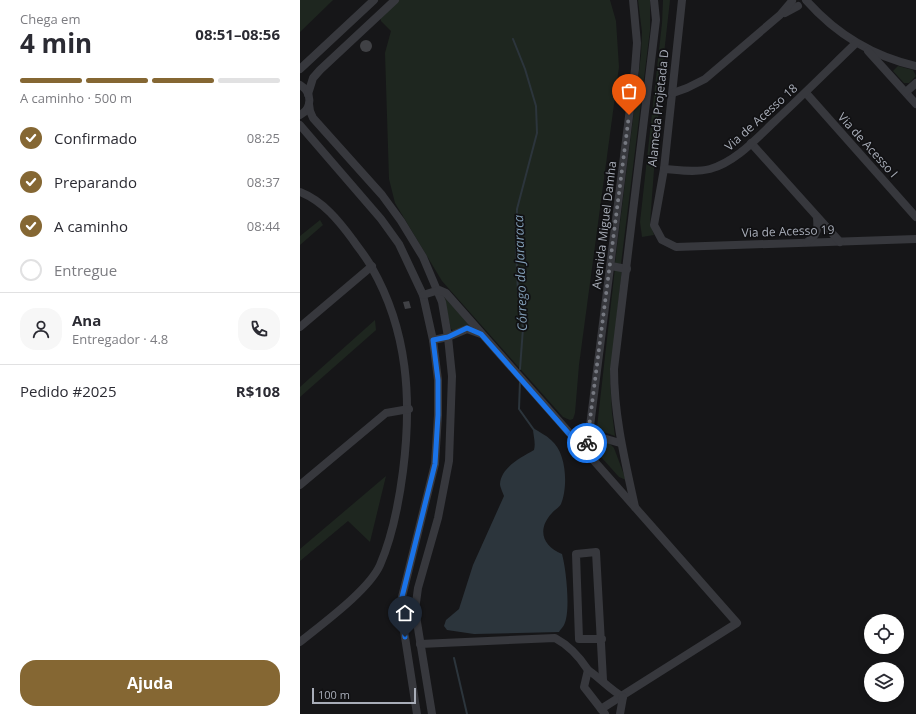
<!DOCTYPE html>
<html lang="pt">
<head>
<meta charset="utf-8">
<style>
	:root { --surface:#fff; --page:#f7f7f7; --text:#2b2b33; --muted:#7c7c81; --line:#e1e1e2; --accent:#856733 }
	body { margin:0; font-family:"Open Sans",sans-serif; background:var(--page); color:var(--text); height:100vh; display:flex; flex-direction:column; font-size:15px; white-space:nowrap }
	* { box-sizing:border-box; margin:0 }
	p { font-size:13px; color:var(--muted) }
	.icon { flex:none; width:22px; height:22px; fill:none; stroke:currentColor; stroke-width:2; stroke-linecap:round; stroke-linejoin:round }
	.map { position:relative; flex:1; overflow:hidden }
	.panel { display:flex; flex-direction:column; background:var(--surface); width:300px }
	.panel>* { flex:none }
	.tools { position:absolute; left:564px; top:614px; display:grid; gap:8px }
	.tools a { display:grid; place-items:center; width:40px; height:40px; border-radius:50%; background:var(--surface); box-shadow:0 2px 6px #0003; font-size:20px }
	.scale { position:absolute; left:12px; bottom:10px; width:104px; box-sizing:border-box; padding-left:4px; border:2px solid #a8adb8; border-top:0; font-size:11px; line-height:14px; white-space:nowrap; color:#a8adb8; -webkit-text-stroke:3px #111113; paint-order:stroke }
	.pin { position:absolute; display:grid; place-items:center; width:34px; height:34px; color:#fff; margin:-41px -17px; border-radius:50% 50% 50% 0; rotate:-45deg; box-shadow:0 0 4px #0007 }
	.pin .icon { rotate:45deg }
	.courier { position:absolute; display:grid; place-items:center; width:40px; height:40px; margin:-20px; border:3px solid #1a73e8; border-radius:50%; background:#fff; color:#222; box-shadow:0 1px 5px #0007 }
	.head em { font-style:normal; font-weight:700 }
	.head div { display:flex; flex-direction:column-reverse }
	.head { display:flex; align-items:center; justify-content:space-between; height:68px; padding:0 20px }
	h1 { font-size:26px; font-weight:700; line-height:30px }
	.bar { display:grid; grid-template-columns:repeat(4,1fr); gap:6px 4px; align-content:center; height:48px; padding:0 20px }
	.bar i { height:5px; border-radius:3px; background:var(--line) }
	.bar .current { background:var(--accent) }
	.bar p { grid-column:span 4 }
	.line { display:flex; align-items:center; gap:10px; padding:0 20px; border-top:1px solid var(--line) }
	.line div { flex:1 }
	.round { display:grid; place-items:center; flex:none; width:42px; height:42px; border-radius:16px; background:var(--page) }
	ol { padding:0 20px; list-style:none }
	li { display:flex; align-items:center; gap:12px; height:44px }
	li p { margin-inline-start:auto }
	li .icon { padding:4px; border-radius:50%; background:var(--accent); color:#fff; stroke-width:4 }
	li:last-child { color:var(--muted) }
	li i { width:22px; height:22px; border:2px solid var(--line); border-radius:50% }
	.cta { display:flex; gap:8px; margin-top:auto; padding:8px 20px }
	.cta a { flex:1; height:46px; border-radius:16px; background:var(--accent); color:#fff; font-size:16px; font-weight:700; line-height:46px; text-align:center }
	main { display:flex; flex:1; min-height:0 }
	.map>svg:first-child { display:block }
	.green { fill:#1e261f }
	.water { fill:#2c353c }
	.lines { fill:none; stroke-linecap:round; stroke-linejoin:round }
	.stream { stroke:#2c353c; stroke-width:2 }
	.building { fill:#404145 }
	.minor { stroke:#37383d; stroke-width:8 }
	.done { stroke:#757880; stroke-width:4; stroke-dasharray:0 7.2 }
	.route { stroke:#1a73e8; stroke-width:5 }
	.labels { text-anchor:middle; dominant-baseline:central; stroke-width:3.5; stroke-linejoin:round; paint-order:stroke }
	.street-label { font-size:12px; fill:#a8adb8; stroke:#111113 }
	.water-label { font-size:13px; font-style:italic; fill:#7f9bb3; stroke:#111113 }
</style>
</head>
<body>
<main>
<section class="panel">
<div class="head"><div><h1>4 min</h1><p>Chega em</p></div><em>08:51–08:56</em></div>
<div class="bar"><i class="current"></i><i class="current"></i><i class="current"></i><i></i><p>A caminho · 500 m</p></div>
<ol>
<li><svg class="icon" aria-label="check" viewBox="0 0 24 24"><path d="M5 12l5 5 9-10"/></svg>Confirmado<p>08:25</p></li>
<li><svg class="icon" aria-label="check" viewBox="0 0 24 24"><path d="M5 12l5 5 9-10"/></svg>Preparando<p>08:37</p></li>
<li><svg class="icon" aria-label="check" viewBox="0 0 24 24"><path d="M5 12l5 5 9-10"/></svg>A caminho<p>08:44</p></li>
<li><i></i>Entregue</li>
</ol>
<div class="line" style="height:72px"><a class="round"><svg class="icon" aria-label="person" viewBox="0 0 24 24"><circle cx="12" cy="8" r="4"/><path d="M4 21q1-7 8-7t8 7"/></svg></a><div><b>Ana</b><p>Entregador · 4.8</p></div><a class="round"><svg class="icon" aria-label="phone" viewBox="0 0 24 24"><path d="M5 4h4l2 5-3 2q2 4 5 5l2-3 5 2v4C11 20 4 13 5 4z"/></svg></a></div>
<div class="line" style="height:52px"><div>Pedido #2025</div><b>R$108</b></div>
<div class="cta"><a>Ajuda</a></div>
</section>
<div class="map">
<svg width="616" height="714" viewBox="0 0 616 714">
	<rect width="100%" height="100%" fill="#161618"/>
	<!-- green -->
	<g class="green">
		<polygon points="0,0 33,0 0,32"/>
		<polygon points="97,0 310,0 316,21 319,67 279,365 275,413 273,419 270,420 263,417 142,281 95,203 89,179 85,53 91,31 81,21 80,16"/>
		<polygon points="338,0 350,0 350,30 321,264 315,263 341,55 342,32"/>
		<polygon points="363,0 370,0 360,90 350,223 354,235 342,237 340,222 362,23"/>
		<polygon points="598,66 613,70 616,76 609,83 604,83 593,71"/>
		<polygon points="20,220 23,225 0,245 0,236"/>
		<polygon points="315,268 322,269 310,377 312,413 315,436 298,430 297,427"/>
		<polygon points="143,296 168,322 169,326 154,331 151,329"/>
		<polygon points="75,320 76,330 0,397 0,387"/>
		<polygon points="293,439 308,442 314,448 326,480 319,477 294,449"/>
		<polygon points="86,476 70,542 48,521 0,561 0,549"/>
	</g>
	<!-- water -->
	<path class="water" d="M 233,428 C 239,432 246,435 251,440 C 267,453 268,487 261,504 C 259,508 254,510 252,513 C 237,529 242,546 262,554 C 266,568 271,612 264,625 C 263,627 260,630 259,632 L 174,634 L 147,630 L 144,626 L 146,620 L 159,609 L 173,565 L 204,496 C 203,493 200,487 200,484 C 201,467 222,457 234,450 C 236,442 233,436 233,428 Z"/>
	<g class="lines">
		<!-- stream -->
		<g class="stream">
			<polyline points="213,39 225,69 236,106 237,133 217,209 216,248 218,292 223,328 220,369"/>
			<polyline points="220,381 219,409 234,430"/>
			<polyline points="154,658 167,714"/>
		</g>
	</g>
	<!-- building -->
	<g class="building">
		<circle cx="66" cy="46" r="6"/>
		<polygon points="109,301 111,308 105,309 103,302"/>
	</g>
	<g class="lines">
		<!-- minor -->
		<g class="minor">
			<polyline points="382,0 364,169 354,225 362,240 376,247 616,239"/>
			<path d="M 506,0 C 536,34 572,56 616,66"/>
			<polyline points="485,13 498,6"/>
			<polyline points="568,51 616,104"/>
			<polyline points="0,69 74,0"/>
			<path d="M 0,85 C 12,92 13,108 0,115"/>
			<polyline points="606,92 616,83"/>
			<polyline points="373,93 387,88 405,79 480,15 492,1"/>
			<polyline points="506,93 616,217"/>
			<polyline points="8,94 13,78 20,70 95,0"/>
			<polyline points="9,104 10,111 13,118 82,195 101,221 123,257 142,302 148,337 152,376 149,461 138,518 118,588 115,610 132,714"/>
			<polyline points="0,125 81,219 99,244 123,295 133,340 138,380 138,415 135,464 100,605 117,714"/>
			<polyline points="451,143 540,242"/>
			<path d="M 364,169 C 379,170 395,173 410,169 C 435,162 455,140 474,122 C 502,96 528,70 556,43"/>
			<path d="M 0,192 C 23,201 39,221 53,240 C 59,249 67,258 72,268 C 108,331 112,400 103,471 C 99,502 93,535 80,565 C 69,590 22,624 0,642"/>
			<path d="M 507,242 C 518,235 518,229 517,218"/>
			<polyline points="311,266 327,269"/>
			<polyline points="123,295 139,290 146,293 437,623 301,709"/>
			<polyline points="0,327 72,266"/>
			<polyline points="133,340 148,337 167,329 181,334"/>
			<polyline points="289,434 320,443"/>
			<polyline points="285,452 289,434 335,69 337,43 333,0"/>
			<polyline points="0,485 86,413 109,409"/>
			<path d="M 335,507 C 325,461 314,416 314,369 L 356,20 L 354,0"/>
			<polyline points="302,639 279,639 276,554 296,552 303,680"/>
			<path d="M 120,644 L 255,638 C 270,646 279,656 288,670 L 284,687 L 305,714"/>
			<path d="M 288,670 C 300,678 309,689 323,697"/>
			<polyline points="320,714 323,697"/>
		</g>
	</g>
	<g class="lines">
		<!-- done -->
		<polyline class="done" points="287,443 329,115"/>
		<!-- route -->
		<polyline class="route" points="105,637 100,605 135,464 138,415 138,380 133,340 148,337 167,328 181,334 285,452 287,443"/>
	</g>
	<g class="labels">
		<!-- street labels -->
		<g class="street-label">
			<text transform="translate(358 108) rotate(-84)">Alameda Projetada D</text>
			<text transform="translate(461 117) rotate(-42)">Via de Acesso 18</text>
			<text transform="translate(568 145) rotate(48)">Via de Acesso I</text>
			<text transform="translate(304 225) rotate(-83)">Avenida Miguel Damha</text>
			<text transform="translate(488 231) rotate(-2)">Via de Acesso 19</text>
		</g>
		<!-- water labels -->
		<g class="water-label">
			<text transform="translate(220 273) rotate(-92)">Córrego da Jararaca</text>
		</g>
	</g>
</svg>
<div class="tools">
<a><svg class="icon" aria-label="locate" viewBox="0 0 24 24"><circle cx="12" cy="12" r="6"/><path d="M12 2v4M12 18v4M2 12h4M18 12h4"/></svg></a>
<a><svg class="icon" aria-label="layers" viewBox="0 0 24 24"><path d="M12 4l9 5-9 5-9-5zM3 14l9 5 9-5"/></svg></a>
</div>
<div class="scale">100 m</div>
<div class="pin" style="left:329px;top:115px;background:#ea580c"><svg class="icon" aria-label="bag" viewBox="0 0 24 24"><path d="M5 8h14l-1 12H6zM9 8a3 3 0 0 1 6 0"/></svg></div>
<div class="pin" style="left:105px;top:637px;background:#1f2937"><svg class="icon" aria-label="home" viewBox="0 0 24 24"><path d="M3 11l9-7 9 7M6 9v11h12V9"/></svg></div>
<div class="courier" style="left:287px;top:443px"><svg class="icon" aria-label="bike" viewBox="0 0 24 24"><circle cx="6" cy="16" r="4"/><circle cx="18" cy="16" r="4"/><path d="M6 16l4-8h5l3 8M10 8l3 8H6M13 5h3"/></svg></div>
</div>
</main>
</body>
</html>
